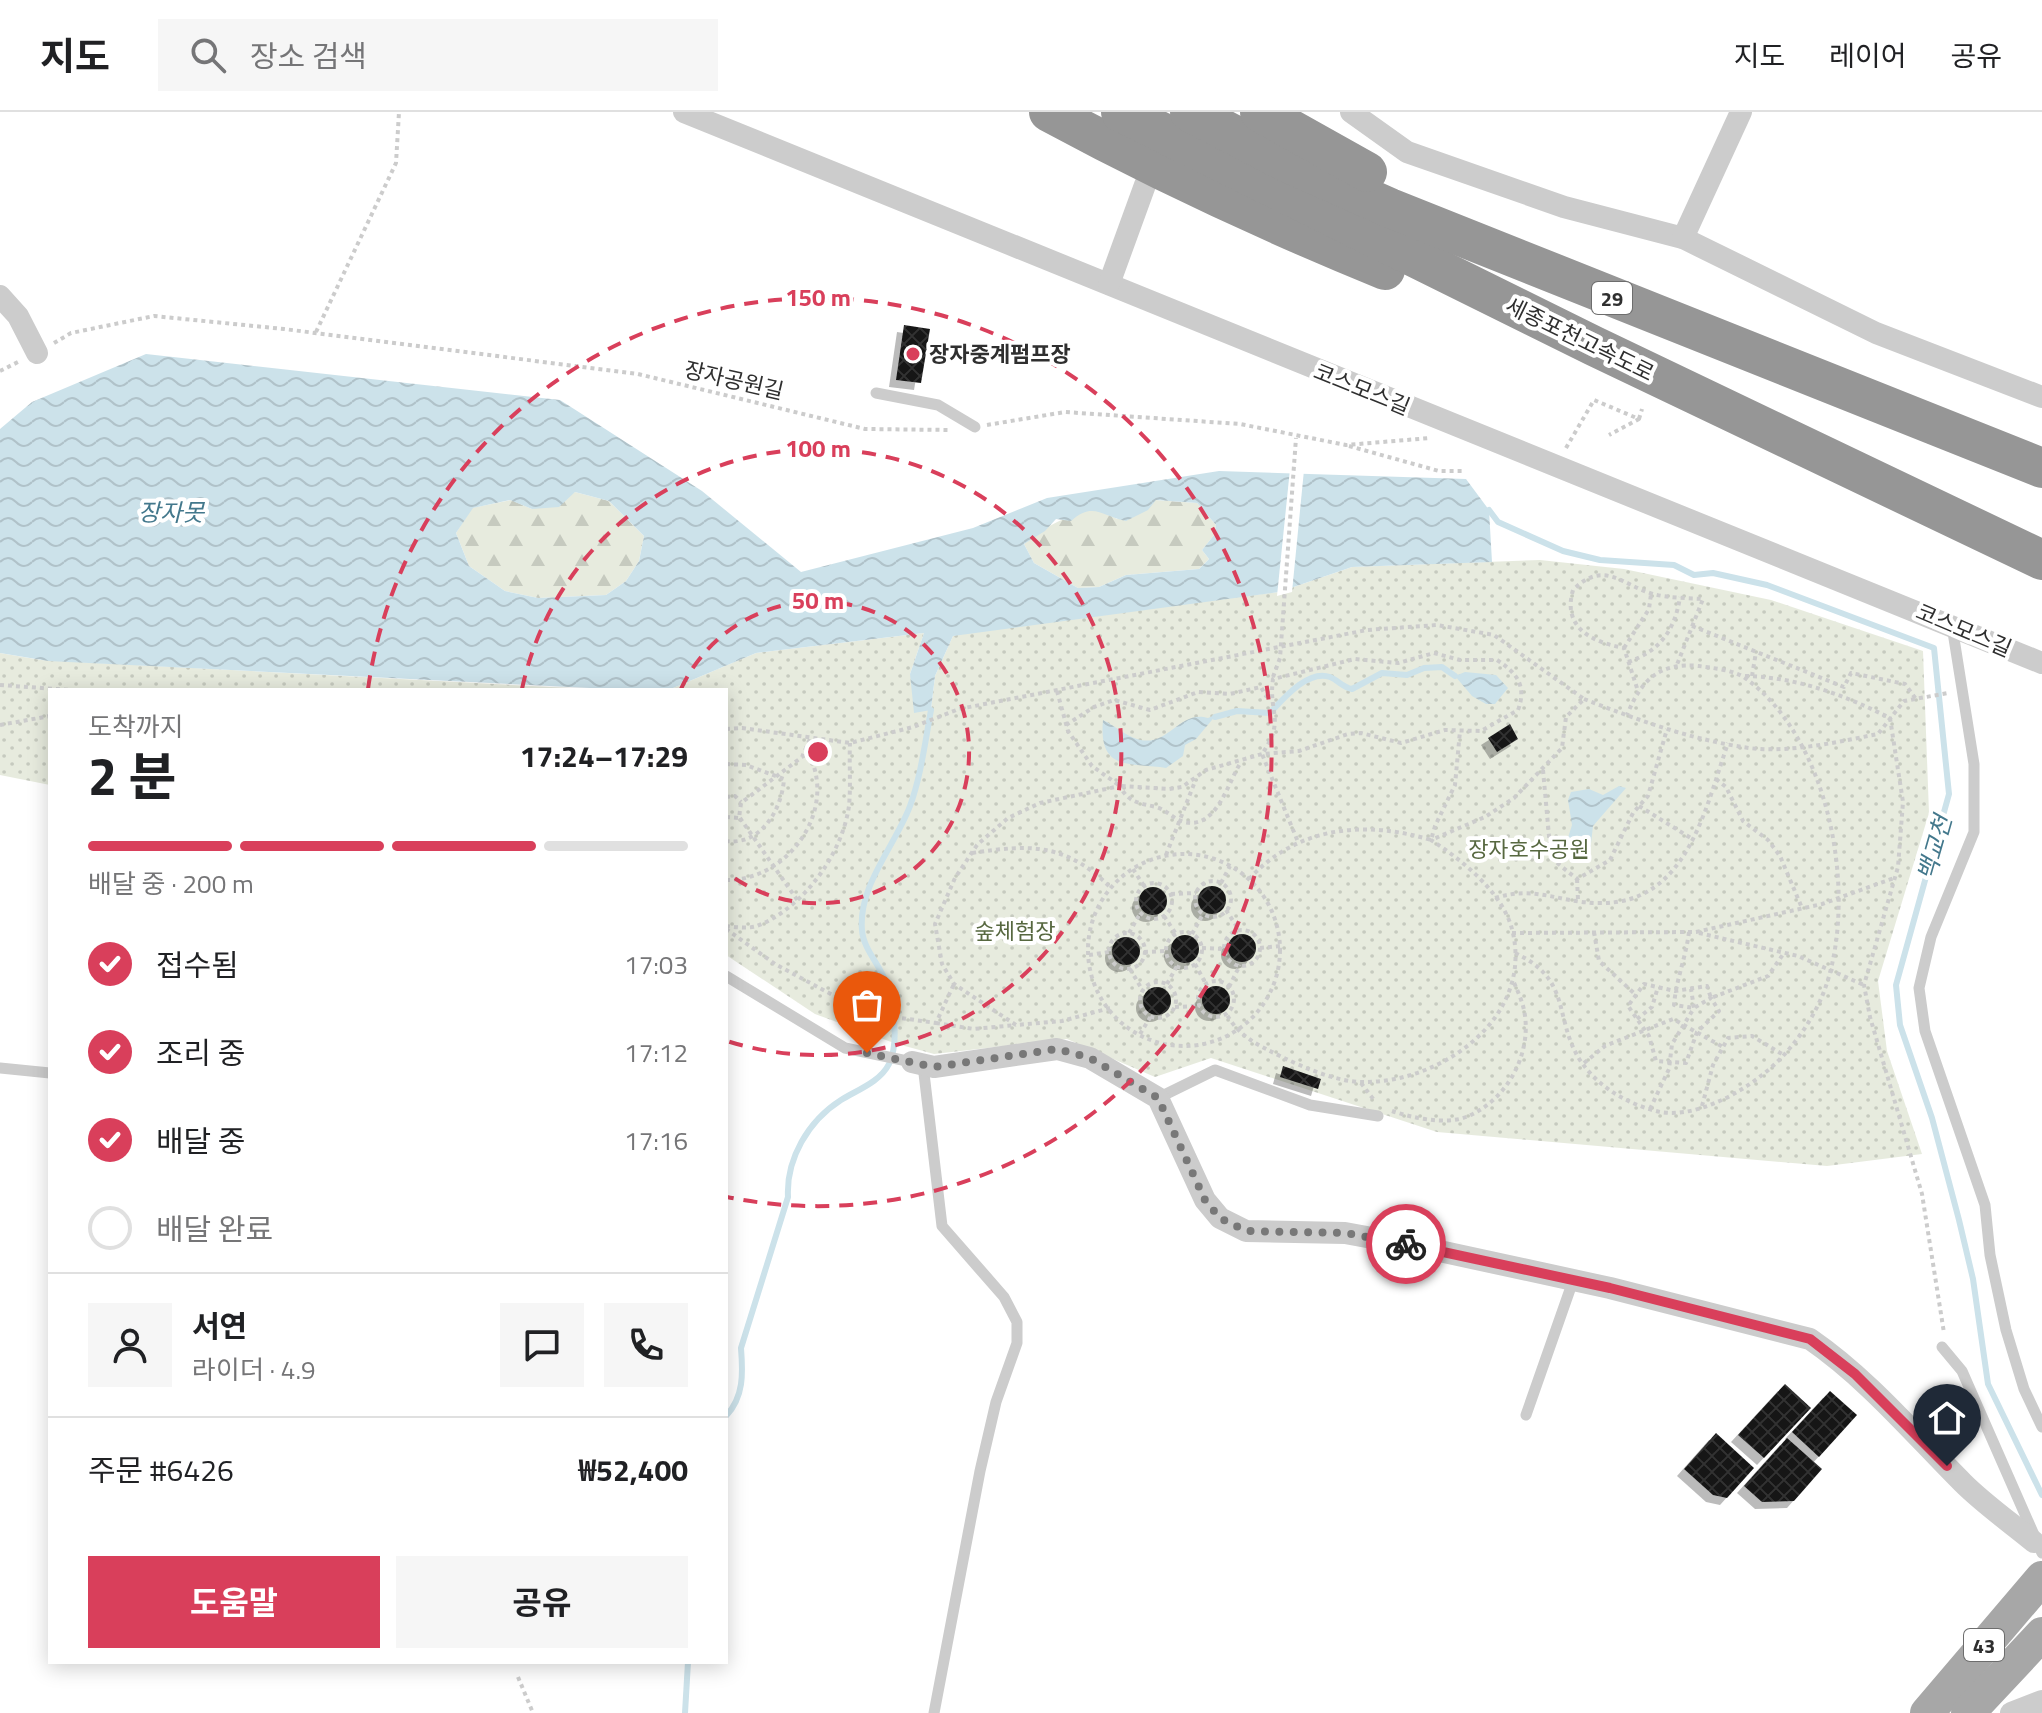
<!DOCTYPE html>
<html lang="ko">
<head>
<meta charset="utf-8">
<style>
	:root { --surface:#fff; --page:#f6f6f6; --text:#202124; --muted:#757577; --line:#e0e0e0; --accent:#d93f5b }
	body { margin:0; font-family:"Titillium Web","Noto Sans KR",sans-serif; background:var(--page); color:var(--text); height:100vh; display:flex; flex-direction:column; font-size:30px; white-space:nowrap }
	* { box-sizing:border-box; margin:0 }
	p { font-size:26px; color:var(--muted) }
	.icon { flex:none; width:44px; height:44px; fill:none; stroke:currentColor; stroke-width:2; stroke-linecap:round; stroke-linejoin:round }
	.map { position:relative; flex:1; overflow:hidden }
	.panel { position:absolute; left:48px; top:576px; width:680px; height:976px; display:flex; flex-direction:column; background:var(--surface); border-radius:0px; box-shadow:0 4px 20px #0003 }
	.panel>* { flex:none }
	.pin { position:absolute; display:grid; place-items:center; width:68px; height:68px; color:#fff; margin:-82px -34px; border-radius:50% 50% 50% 0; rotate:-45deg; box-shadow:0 0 8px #0007 }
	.pin .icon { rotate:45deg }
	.courier { position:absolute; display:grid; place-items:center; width:80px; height:80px; margin:-40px; border:6px solid #d93f5b; border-radius:50%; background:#fff; color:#222; box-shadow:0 2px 10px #0007 }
	.summary em { font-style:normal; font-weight:700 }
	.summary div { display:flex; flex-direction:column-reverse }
	.summary { display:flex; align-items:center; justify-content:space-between; height:136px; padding:0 40px }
	h1 { font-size:52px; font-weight:700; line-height:60px }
	.bar { display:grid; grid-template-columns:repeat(4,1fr); gap:12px 8px; align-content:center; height:96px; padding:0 40px }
	.bar i { height:10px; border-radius:6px; background:var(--line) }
	.bar .active { background:var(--accent) }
	.bar p { grid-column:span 4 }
	.line { display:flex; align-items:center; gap:20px; padding:0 40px; border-top:2px solid var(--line) }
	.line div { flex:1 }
	.round { display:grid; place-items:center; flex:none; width:84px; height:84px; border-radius:0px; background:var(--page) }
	ol { padding:0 40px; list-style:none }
	li { display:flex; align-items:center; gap:24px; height:88px }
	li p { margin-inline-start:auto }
	li .icon { padding:8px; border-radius:50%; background:var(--accent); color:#fff; stroke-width:4 }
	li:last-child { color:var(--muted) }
	li i { width:44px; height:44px; border:4px solid var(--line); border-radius:50% }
	.action { display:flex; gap:16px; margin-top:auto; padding:16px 40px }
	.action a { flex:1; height:92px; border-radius:0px; background:var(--accent); color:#fff; font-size:32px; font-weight:700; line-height:92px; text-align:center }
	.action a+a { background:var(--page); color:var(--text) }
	header { display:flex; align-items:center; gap:48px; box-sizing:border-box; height:112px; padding:0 40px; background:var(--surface); border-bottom:2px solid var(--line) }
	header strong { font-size:38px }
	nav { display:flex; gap:44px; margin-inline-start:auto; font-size:28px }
	.search { width:560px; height:72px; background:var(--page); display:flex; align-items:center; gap:20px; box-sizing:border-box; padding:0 28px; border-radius:0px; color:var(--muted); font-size:30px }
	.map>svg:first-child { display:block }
	.green { fill:url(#green-dots) }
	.forest { fill:url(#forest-firs) }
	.water { fill:url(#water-waves); fill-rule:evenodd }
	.pier { fill:#fff }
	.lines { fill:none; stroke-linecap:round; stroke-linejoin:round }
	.stream { stroke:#cce2ea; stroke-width:6 }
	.building { fill:url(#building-cross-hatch); filter:url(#shadow) }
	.path { stroke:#ccc; stroke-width:4; stroke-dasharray:4 4; stroke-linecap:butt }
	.lane { stroke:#ccc; stroke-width:11 }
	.street { stroke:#ccc; stroke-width:22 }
	.primary { stroke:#a7a7a7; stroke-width:34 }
	.highway { stroke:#969696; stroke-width:40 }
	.done { stroke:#787878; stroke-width:8; stroke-dasharray:0 14.4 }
	.route { stroke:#d93f5b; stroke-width:10 }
	.ring { fill:none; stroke:#d93f5b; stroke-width:4; stroke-dasharray:14 10 }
	.poi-dot { fill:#d93f5b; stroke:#fff; stroke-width:3 }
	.labels { text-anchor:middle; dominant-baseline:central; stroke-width:8; stroke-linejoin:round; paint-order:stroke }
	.shield { fill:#fff; stroke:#6d6d6d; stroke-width:2 }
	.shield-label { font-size:20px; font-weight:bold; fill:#2f2f2f }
	.street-label { font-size:22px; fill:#2f2f2f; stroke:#fff }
	.poi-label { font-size:22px; font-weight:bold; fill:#2f2f2f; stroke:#fff; text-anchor:start }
	.park-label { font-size:22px; fill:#576840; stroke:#fff }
	.water-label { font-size:24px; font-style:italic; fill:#43788c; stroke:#fff }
	.centre { fill:#d93f5b; stroke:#fff; stroke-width:4 }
	.ring-label { font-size:24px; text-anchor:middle; font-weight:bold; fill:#d93f5b; stroke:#fff; stroke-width:8; stroke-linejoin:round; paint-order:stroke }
</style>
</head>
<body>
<header>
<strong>지도</strong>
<div class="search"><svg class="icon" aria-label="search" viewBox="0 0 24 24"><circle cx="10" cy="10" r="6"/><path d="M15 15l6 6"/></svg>장소 검색</div>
<nav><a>지도</a><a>레이어</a><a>공유</a></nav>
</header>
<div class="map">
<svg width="2042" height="1601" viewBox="0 0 2042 1601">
	<defs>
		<pattern id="green-dots" width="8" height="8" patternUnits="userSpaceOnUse" patternTransform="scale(2)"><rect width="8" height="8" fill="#e7ebde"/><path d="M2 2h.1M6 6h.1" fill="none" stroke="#c6cabf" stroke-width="1.8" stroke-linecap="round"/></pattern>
		<pattern id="forest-firs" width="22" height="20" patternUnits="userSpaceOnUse" patternTransform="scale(2)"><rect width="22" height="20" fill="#e7ebde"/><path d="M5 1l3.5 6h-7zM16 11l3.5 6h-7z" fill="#c6cabf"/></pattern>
		<pattern id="water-waves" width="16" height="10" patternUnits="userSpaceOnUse" patternTransform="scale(2)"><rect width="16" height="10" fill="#cce2ea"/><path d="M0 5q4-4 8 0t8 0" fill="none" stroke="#b0c2c9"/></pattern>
		<pattern id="building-cross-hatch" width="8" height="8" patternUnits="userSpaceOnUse" patternTransform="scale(2)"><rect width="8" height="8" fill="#161616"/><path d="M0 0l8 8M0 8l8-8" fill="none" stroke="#303030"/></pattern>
		<filter id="shadow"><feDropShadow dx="-7" dy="7" stdDeviation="0" flood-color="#0004"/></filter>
	</defs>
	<rect width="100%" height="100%" fill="#fff"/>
	<!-- green -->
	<g class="green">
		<polygon points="1540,448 1624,457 1771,488 1923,539 1929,701 1878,869 1887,939 1922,1042 1827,1054 1437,1020 1211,946 1155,965 1067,927 934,942 894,931 815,902 726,843 726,578 631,578 673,576 756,541 924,521 910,562 931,598 935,564 953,524 974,518 1279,480 1352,455"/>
		<polygon points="0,541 41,548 609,578 50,578 50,673 0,663"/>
	</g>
	<!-- forest -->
	<g class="forest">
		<polygon points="575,380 609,389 644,424 639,449 626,469 606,483 538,486 505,479 469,454 456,421 472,396 511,388 532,397"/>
		<path d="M 1155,388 L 1197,391 L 1216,413 L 1214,423 L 1202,438 L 1209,447 L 1199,457 L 1126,463 L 1099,475 L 1078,476 L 1034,451 L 1024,432 C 1047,413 1068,403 1097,396 L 1117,407 Z"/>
	</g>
	<!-- water -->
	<g class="water">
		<path d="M 146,242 L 560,288 L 702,379 L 801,460 L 973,416 L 1047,386 L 1219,359 L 1466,367 L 1489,398 L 1492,450 L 1352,455 L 1279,480 L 953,524 L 935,564 L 931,598 L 914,601 L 910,562 L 924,521 L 756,541 L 673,576 L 631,578 L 48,549 L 0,541 L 0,317 L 32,290 ZM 575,380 L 609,389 L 644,424 L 639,449 L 626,469 L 606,483 L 538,486 L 505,479 L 469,454 L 456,421 L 473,396 L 510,388 L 532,397 L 559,395 ZM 1156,388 L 1197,391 L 1216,413 L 1214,423 L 1202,438 L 1209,447 L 1199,457 L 1126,463 L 1099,475 L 1078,476 L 1034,451 L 1024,432 L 1045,419 L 1056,407 L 1071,409 C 1093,389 1102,404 1126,409 L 1148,398 Z"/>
		<polygon points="1465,560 1496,563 1508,576 1495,592 1486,592 1472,584 1455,564"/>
		<path d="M 1217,602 L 1196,627 L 1185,633 L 1183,644 L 1166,656 C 1132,650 1098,661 1103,608 C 1114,613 1126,624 1137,627 C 1168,637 1179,597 1208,606 Z"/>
		<polygon points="1619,674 1626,676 1593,714 1590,740 1586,743 1565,735 1572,713 1568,688 1571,680 1589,677 1603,683"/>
	</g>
	<!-- pier -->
	<polygon class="pier" points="1290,357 1304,358 1292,480 1277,484"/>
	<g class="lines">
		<!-- stream -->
		<g class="stream">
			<polyline points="1489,398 1498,410 1563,439 1600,448 1674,453 1694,463 1713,461 1767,473 1934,536 1949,682 1896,873 1900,913 1932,1006 1959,1108 1973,1167 1988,1272 2042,1383"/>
			<path d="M 1215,605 L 1237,599 L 1270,601 C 1283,587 1308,557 1330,565 C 1338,568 1342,575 1352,577 L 1382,561 L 1407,563 L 1424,556 L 1442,555 L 1455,564"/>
			<path d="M 726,1304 C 744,1285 743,1261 741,1236 L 788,1085 C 786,1047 808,1009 841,988 C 857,978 880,970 889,952 C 900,929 893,891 885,868 C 879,852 863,836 862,818 C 858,774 895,734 910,694 C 921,664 925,630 931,598"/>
			<polyline points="685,1601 688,1550"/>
		</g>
	</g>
	<!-- building -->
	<g class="building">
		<polygon points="904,213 930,217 921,271 896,268"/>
		<polygon points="1510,612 1518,627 1497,640 1488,626"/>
		<circle cx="1212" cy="788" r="14"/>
		<circle cx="1153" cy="789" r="14"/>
		<circle cx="1242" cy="836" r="14"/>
		<circle cx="1185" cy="837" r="14"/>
		<circle cx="1126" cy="839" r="14"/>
		<circle cx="1216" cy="888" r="14"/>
		<circle cx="1157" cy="889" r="14"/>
		<polygon points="1283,954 1321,967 1318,977 1280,965"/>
		<polygon points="1785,1272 1811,1296 1764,1346 1738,1323"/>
		<polygon points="1830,1279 1857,1303 1819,1345 1792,1320"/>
		<polygon points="1716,1321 1754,1356 1727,1386 1713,1383 1684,1357"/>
		<polygon points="1787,1326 1822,1357 1794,1389 1762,1390 1744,1374"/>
	</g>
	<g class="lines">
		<!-- path -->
		<g class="path">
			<polyline points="316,220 396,51 399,0"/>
			<polyline points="54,231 71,221 154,204 284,217 638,262 865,317 951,318"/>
			<polyline points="0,259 18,250"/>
			<polyline points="1639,307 1642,297"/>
			<polyline points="987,313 1065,300 1240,312 1346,333 1430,326"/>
			<polyline points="1349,334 1439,359 1463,359"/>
			<polyline points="1566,336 1594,288 1639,307 1609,323"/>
			<polyline points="1692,514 1844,575 1851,561 1905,572 1916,587"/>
			<polyline points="1624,536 1649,497 1651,482"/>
			<path d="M 1628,550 C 1660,539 1675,518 1680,485"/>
			<path d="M 1745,564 C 1797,565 1844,583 1890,606 L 1903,690 L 1898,755 L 1864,873 L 1870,905 L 1922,1082 L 1944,1221"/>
			<polyline points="1752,564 1756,540"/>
			<polyline points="1273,565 1280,546 1296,326"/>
			<polyline points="0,573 70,578"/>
			<path d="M 1637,576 L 1624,536 C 1592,530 1562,516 1573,478 C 1604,447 1622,473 1653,482 C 1668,486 1687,486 1703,487 L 1676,555"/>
			<path d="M 1057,579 L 1068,619 L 1092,654 L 1120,674 L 1169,677 L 1182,675 L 1206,658 L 1262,642 L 1299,639 L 1348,622 L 1361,621 L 1401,631 L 1445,618 L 1481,619 L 1518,598 C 1527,574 1517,561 1497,548 L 1460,548 L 1434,541 L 1398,551 L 1355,547 L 1273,567 C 1268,602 1286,607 1262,642 L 1298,730"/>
			<path d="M 1584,587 C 1638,608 1692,628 1749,636 C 1791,641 1837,630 1878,622 L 1904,589 L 1948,581"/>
			<polyline points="0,613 50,604"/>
			<polyline points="1066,613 1094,595 1114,588 1150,598 1198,580 1230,582 1261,575 1266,584 1271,582"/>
			<path d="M 726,617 L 742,616 L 850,631 L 913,615 L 959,597 L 1367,518 L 1437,513 L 1494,523 L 1584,587 L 1566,605 L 1562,636 L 1514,686 L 1485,705 L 1431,728 C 1462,748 1502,780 1512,817 C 1535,905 1442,971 1363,970 C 1337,970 1305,956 1282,945 C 1258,933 1239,925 1226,901"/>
			<path d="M 726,652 L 746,653 L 784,667 C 782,697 761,734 726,729"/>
			<polyline points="1543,658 1551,746 1577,767 1610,748 1633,701 1648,684 1667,617"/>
			<polyline points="1716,667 1726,675 1743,709 1768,728 1780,744 1802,796"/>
			<polyline points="726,685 735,684 741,690"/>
			<polyline points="1639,694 1694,728"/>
			<polyline points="726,705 739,706 741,691 802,645 810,627"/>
			<polyline points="740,706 798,789"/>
			<path d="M 972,741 C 1031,732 1066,731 1111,776"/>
			<circle cx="1184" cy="838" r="96"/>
			<polyline points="1166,743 1196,667"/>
			<polyline points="1133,757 1144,774"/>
			<path d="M 1249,767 C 1298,714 1365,708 1431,728 L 1435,714 L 1455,673 L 1460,619"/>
			<polyline points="1577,767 1578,788"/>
			<path d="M 726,768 C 789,769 840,696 807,639"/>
			<circle cx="1213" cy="787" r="18"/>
			<polyline points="1221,771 1230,754"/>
			<circle cx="1154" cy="789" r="18"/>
			<polyline points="1171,782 1196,781"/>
			<path d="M 1495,786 C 1537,773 1559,791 1599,791 C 1687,793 1705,697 1728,631"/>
			<polyline points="1226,798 1239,818"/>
			<polyline points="1164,804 1176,822"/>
			<path d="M 726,814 C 735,815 748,817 757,814 C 803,796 842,743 849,694 C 851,673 849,651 850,631"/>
			<polyline points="726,817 775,852 866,901 936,911 954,872"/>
			<circle cx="1242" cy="836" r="18"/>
			<polyline points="1594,820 1599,849 1636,883"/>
			<path d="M 1689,820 C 1686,845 1676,868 1674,893 L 1694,896 L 1711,886 L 1719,899 L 1697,920 L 1686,951 L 1656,949 L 1649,924 L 1628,894 L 1644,872 L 1675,879 L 1707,874 L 1711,886 L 1768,864 L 1784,841"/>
			<circle cx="1184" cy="838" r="18"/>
			<polyline points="1129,821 1141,800"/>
			<polyline points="1512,821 1696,820 1822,792 1894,766"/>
			<polyline points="1699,821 1798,844 1864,873"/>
			<circle cx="1127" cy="839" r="18"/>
			<polyline points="1192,822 1203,802"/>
			<polyline points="1202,836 1224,837"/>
			<polyline points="1260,836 1280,834"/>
			<polyline points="1144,840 1166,839"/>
			<path d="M 1515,841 C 1571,867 1554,903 1578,945 C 1595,973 1625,991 1656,999 C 1690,1008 1736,984 1762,963 C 1790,942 1816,905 1827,871 C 1857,777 1829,626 1745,566 C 1734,558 1712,556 1699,554 C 1658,550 1641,569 1627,603"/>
			<polyline points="1089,843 1109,840"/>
			<polyline points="1195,852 1206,872"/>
			<polyline points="1130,857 1143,879"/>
			<circle cx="1216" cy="887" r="18"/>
			<circle cx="1158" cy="888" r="18"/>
			<polyline points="1167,872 1177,854"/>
			<polyline points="1229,875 1240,853"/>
			<polyline points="1175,895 1200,894"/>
			<path d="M 1110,896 L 1062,909 L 1016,913 L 954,872 L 942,852 L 935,812 L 955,766 L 977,733 L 1008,706 L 1040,691 L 1120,674 C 1128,691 1140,691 1156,695 C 1167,698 1173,707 1184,710 C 1217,718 1228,670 1241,650"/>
			<polyline points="1637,907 1652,895 1658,875"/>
			<polyline points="936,911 974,917 1016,913"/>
			<polyline points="1140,922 1151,904"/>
			<polyline points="1584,951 1605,934 1673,907 1723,935"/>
			<polyline points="1361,971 1374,988"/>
			<polyline points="1702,994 1713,953 1728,926 1752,924 1782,942"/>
			<polyline points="1650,997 1669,957 1672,932 1694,896 1691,877"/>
			<path d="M 1392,999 C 1412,1006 1446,1013 1466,1005 C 1507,989 1533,941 1524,898 C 1522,888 1517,878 1513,868"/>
			<polyline points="518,1565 533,1601"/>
		</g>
		<!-- lane -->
		<g class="lane">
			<polyline points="876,281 938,293 975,315"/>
			<polyline points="1952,514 1974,652 1974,720 1931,825 1919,876 1925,919 1985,1093 1990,1143 2006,1218 2024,1277 2042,1315"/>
			<polyline points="726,864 845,936 912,950"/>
			<polyline points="923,953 942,1114 1004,1185 1017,1210 1017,1231 996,1290 980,1359 934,1601"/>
			<polyline points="0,956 50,961"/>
			<polyline points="1158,986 1215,958 1310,993 1378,1004"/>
			<polyline points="1942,1235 1962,1259 2042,1441"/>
			<polyline points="1526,1303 1573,1169"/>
		</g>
		<!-- street -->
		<g class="street">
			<polyline points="684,0 2042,551"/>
			<polyline points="1351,0 1407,40 1564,95 1683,126 1876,221 2042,285"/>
			<polyline points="1683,126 1741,0"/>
			<polyline points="1109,172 1145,73"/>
			<polyline points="0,184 18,204 37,241"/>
			<path d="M 912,950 L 934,955 L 1057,937 L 1090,946 L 1158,986 L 1205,1088 L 1220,1106 L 1246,1119 L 1345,1121 L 1421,1135 L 1610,1176 L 1810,1227 C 1868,1267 1913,1321 1963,1371 C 1984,1392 2011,1411 2034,1430"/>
			<polyline points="2011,1601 2042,1589"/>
		</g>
		<!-- primary -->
		<g class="primary">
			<polyline points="1927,1601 2042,1466"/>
			<polyline points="1968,1601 2042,1522"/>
		</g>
		<!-- highway -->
		<g class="highway">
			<path d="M 1049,0 C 1158,59 1270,111 1385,158"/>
			<polyline points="1121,0 1594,234 2042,448"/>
			<polyline points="1190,0 1284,49 1390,96 2042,356"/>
			<polyline points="1260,0 1367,60"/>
		</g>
	</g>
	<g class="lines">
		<!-- done -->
		<polyline class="done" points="867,941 934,955 1057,937 1090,946 1158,986 1205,1088 1220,1106 1246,1119 1345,1121 1406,1132"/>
		<!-- route -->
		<polyline class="route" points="1406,1132 1610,1176 1810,1227 1855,1262 1947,1354"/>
	</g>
	<!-- distance rings -->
	<g class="ring">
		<path d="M681 577A151 151 0 1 1 726 760"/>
		<path d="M522 577A303 303 0 1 1 727 929"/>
		<path d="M368 577A454 454 0 1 1 727 1085"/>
	</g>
	<!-- markers -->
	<circle class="poi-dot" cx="913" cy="242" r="8"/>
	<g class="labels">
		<!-- shield labels -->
		<g class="shield">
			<rect x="1592" y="170" width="40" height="32" rx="6"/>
			<rect x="1964" y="1517" width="40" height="32" rx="6"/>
		</g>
		<g class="shield-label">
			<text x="1612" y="186">29</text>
			<text x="1984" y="1533">43</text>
		</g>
		<!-- street labels -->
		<g class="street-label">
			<text transform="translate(1580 227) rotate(26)">세종포천고속도로</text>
			<text transform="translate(734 268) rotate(13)">장자공원길</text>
			<text transform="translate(1362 277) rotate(22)">코스모스길</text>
			<text transform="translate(1964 518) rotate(23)">코스모스길</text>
		</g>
		<!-- poi labels -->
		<g class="poi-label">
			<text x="929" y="242">장자중계펌프장</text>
		</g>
		<!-- park labels -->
		<g class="park-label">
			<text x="1529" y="737">장자호수공원</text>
			<text x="1015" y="819">숲체험장</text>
		</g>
		<!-- water labels -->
		<g class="water-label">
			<text x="171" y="400">장자못</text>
			<text transform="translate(1934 736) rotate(-74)">백교천</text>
		</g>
	</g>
	<circle cx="818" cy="640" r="12" class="centre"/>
	<g class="ring-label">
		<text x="818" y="194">150 m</text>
		<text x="818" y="345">100 m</text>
		<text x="818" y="497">50 m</text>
	</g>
</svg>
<div class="pin" style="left:867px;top:941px;background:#ea580c"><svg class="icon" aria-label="bag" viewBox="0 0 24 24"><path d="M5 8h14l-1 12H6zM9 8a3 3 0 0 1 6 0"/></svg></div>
<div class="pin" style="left:1947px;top:1354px;background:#1f2937"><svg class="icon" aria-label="home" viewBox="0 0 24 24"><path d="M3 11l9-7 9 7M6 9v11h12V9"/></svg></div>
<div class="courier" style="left:1406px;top:1132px"><svg class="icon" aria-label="bike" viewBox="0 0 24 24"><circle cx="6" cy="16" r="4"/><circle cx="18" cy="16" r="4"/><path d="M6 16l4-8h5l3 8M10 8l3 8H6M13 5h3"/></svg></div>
<section class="panel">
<div class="summary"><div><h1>2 분</h1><p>도착까지</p></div><em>17:24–17:29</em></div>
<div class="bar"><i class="active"></i><i class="active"></i><i class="active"></i><i></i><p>배달 중 · 200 m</p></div>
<ol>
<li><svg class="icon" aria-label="check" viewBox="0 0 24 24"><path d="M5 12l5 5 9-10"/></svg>접수됨<p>17:03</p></li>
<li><svg class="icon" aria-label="check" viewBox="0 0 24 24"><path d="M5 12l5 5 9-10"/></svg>조리 중<p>17:12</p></li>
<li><svg class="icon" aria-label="check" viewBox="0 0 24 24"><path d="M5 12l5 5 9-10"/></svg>배달 중<p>17:16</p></li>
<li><i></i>배달 완료</li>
</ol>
<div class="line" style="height:144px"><a class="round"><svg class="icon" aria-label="person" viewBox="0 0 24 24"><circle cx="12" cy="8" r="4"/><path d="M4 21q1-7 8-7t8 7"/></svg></a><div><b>서연</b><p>라이더 · 4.9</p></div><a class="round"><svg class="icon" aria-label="chat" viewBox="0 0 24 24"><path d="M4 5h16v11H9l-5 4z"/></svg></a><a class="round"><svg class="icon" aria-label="phone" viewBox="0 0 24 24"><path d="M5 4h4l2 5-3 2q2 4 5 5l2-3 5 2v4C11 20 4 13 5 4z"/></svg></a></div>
<div class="line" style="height:104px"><div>주문 #6426</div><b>₩52,400</b></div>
<div class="action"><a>도움말</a><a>공유</a></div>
</section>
</div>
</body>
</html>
